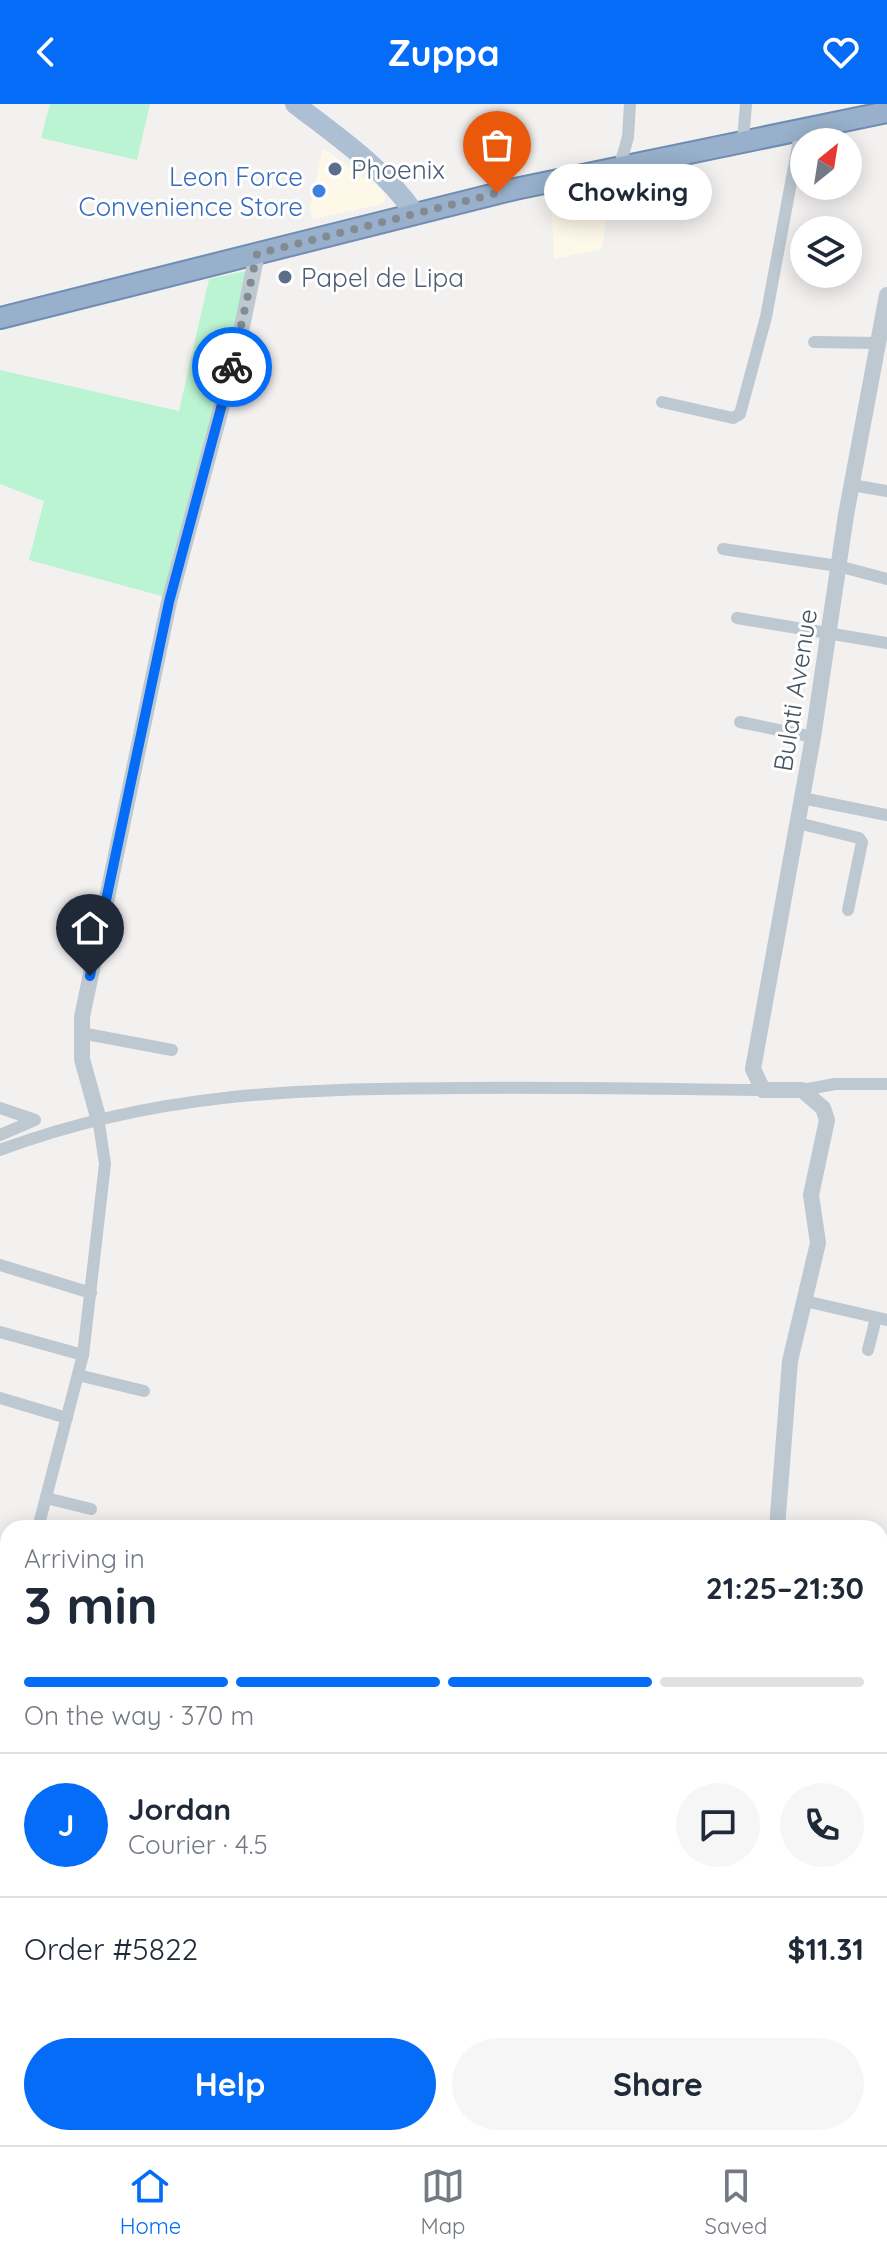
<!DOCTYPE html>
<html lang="en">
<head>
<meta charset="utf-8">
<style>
	:root { --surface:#fff; --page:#f6f6f7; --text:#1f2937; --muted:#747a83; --line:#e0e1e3; --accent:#056cf8 }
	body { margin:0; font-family:Quicksand,sans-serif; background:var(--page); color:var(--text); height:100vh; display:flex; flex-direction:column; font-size:30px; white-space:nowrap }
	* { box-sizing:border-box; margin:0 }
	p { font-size:26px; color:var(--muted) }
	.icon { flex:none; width:44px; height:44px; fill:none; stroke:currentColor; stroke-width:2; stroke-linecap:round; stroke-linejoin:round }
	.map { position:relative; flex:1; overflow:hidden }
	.panel { position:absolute; left:0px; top:1416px; width:888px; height:626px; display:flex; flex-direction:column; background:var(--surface); border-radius:24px 24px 0 0; box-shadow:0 4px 20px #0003 }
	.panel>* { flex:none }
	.needle { width:52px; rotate:30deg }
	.tools { position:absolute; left:790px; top:24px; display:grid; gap:16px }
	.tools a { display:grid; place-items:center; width:72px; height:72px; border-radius:50%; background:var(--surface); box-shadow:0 4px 20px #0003; font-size:40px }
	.pin { position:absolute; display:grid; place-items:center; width:68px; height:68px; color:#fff; margin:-82px -34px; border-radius:50% 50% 50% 0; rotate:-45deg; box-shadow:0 0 8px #0007 }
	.pin .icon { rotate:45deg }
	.courier { position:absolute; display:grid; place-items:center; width:80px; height:80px; margin:-40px; border:6px solid #056cf8; border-radius:50%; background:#fff; color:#222; box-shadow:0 2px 10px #0007 }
	.bubble { position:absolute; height:56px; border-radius:28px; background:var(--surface); box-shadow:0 4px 20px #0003; font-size:26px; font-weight:800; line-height:56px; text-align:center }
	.summary em { font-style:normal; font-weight:800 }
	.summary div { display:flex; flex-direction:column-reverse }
	.summary { display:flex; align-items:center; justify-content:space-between; height:136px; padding:0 24px }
	h1 { font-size:52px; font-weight:800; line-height:60px }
	.bar { display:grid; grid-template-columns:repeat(4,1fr); gap:12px 8px; align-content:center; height:96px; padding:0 24px }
	.bar i { height:10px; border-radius:6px; background:var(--line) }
	.bar .current { background:var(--accent) }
	.bar p { grid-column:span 4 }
	.line { display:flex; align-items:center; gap:20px; padding:0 24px; border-top:2px solid var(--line) }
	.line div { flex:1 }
	.round { display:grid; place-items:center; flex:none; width:84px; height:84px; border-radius:42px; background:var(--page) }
	.cta { display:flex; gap:16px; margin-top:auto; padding:16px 24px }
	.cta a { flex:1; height:92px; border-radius:48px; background:var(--accent); color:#fff; font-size:32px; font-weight:800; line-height:92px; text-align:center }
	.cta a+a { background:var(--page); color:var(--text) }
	header { display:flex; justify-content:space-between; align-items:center; height:104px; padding:0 24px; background:var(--accent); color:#fff; font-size:36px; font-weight:800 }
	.tab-bar { display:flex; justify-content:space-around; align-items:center; height:112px; border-top:2px solid var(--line); background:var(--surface); font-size:22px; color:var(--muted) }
	.tab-bar a { display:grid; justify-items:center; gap:4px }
	.tab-bar .current { color:var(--accent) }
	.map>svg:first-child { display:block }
	.commercial { fill:#fef8e9 }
	.green { fill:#bbf4d2 }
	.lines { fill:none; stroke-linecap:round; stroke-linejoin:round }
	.trunk-casing { stroke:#6e8db0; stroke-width:24 }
	.minor { stroke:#bdc8d1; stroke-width:12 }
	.tertiary { stroke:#bdc8d1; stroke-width:16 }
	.primary { stroke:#adbfd2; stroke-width:20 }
	.trunk { stroke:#98b0cb; stroke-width:20 }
	.done { stroke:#838b92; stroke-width:8; stroke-dasharray:0 14.4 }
	.route { stroke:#056cf8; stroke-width:10 }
	.service-dot { fill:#5c6f8a; stroke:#fff; stroke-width:3 }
	.shop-dot { fill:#3f7fe0; stroke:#fff; stroke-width:3 }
	.labels { text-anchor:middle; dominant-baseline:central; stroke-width:6; stroke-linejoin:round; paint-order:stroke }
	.service-label { font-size:26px; fill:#4e5e75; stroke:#fff; text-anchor:start }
	.shop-label { font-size:26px; fill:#366cbe; stroke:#fff; text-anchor:end }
	.street-label { font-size:26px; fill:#465460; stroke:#fff }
</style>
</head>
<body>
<header><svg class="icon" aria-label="back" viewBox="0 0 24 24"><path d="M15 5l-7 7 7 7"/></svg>Zuppa<svg class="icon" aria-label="heart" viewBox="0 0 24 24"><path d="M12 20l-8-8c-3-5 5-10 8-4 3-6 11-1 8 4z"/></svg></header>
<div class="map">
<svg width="887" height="2041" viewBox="0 0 887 2041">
	<rect width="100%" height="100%" fill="#f3f0f0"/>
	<!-- commercial -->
	<g class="commercial">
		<polygon points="323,44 381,85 386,94 382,100 312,115 310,103"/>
		<polygon points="610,81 602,145 554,155 551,92"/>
	</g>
	<!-- green -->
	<g class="green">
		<polygon points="50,0 150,0 137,56 41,34"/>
		<polygon points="250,166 169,494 29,456 44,397 0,380 0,266 179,307 209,175"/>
	</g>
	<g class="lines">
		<!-- trunk casing -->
		<g class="trunk-casing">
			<polyline id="trunk" points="0,214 515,85 887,8"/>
		</g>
		<!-- minor -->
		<g class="minor">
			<polyline points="743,36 746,0"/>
			<polyline points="620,61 628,33 630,0"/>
			<polyline points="814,238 876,239"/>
			<polyline points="662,298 733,314 740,310 766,213 801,25"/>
			<polyline points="852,381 887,387"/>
			<polyline points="723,445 838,462 887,475"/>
			<polyline points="737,514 887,539"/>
			<polyline points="740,618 813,633"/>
			<polyline points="802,694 887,711"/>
			<polyline points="798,719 859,734 862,738 848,806"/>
			<polyline points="81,929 172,946"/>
			<polyline points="802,986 835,980 887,980"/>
			<polyline points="0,1004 35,1016 0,1031"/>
			<path d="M 0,1046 C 156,988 296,985 460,984 C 561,983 662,985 763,986"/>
			<polyline points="0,1161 91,1189"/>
			<polyline points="805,1197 887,1216"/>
			<polyline points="0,1228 83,1251"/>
			<polyline points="868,1246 876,1214"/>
			<polyline points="78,1271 144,1287"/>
			<polyline points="0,1294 67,1314"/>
			<polyline points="46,1394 91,1405"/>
			<polyline points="38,1424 83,1251 105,1060 98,1013"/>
			<polyline points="0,1489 8,1491"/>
			<polyline points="0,1570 8,1538"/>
			<polyline points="0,1669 8,1673"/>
		</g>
		<!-- tertiary -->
		<g class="tertiary">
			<polyline points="98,1013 82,955 82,913 169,498 238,242 257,150"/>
			<polyline points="777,1424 790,1257 818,1139 811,1091 827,1016 823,1004 802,986 763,986 753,965 813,633 846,411 887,191"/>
			<polyline points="594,2041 597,2034"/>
		</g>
		<!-- primary -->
		<path class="primary" d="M 295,0 C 338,33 385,65 415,110"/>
		<!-- trunk -->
		<use href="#trunk" class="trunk"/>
	</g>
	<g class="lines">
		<!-- done -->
		<polyline class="done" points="232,263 257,150 497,89"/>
		<!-- route -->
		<polyline class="route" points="90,872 169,498 232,263"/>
	</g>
	<!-- markers -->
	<g class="service-dot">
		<circle cx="335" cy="65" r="8"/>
		<circle cx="285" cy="173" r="8"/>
	</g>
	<circle class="shop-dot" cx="319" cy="87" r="8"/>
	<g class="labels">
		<!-- service labels -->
		<g class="service-label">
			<text x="351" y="65">Phoenix</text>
			<text x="301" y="173">Papel de Lipa</text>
		</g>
		<!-- shop labels -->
		<g class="shop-label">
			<text x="303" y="72">Leon Force<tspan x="303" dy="30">Convenience Store</tspan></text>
		</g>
		<!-- street labels -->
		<g class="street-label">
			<text transform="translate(795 586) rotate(-81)">Bulati Avenue</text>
		</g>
	</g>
</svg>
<div class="tools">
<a><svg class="needle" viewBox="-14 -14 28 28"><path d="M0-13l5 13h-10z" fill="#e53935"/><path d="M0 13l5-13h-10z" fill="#747a83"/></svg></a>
<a><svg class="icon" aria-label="layers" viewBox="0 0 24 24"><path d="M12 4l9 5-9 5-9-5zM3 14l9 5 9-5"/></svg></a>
</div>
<div class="pin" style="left:497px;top:89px;background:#ea580c"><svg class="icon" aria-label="bag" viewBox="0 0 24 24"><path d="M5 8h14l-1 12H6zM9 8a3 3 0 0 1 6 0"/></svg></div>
<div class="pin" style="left:90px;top:872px;background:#1f2937"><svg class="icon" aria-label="home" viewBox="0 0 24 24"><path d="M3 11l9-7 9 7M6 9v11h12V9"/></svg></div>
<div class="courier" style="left:232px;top:263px"><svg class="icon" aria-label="bike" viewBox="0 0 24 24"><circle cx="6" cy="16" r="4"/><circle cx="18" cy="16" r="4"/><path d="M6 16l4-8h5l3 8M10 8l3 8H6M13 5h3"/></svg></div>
<div class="bubble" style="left:544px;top:60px;width:168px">Chowking</div>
<section class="panel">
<div class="summary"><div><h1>3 min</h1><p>Arriving in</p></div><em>21:25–21:30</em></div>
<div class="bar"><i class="current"></i><i class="current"></i><i class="current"></i><i></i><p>On the way · 370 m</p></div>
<div class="line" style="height:144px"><b class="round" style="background:var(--accent);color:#fff">J</b><div><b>Jordan</b><p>Courier · 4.5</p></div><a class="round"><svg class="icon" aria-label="chat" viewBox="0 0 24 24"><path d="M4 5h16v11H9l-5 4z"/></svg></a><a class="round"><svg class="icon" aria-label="phone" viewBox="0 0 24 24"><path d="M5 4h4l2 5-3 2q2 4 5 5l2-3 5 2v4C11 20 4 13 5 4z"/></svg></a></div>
<div class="line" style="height:104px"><div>Order #5822</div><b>$11.31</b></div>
<div class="cta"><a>Help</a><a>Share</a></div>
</section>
</div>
<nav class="tab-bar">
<a class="current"><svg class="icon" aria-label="home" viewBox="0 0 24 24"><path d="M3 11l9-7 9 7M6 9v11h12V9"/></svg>Home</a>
<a><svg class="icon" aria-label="map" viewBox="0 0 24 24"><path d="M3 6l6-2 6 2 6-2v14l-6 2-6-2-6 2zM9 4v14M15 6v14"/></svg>Map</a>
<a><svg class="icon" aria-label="saved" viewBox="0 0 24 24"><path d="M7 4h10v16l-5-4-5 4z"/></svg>Saved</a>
</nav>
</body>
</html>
